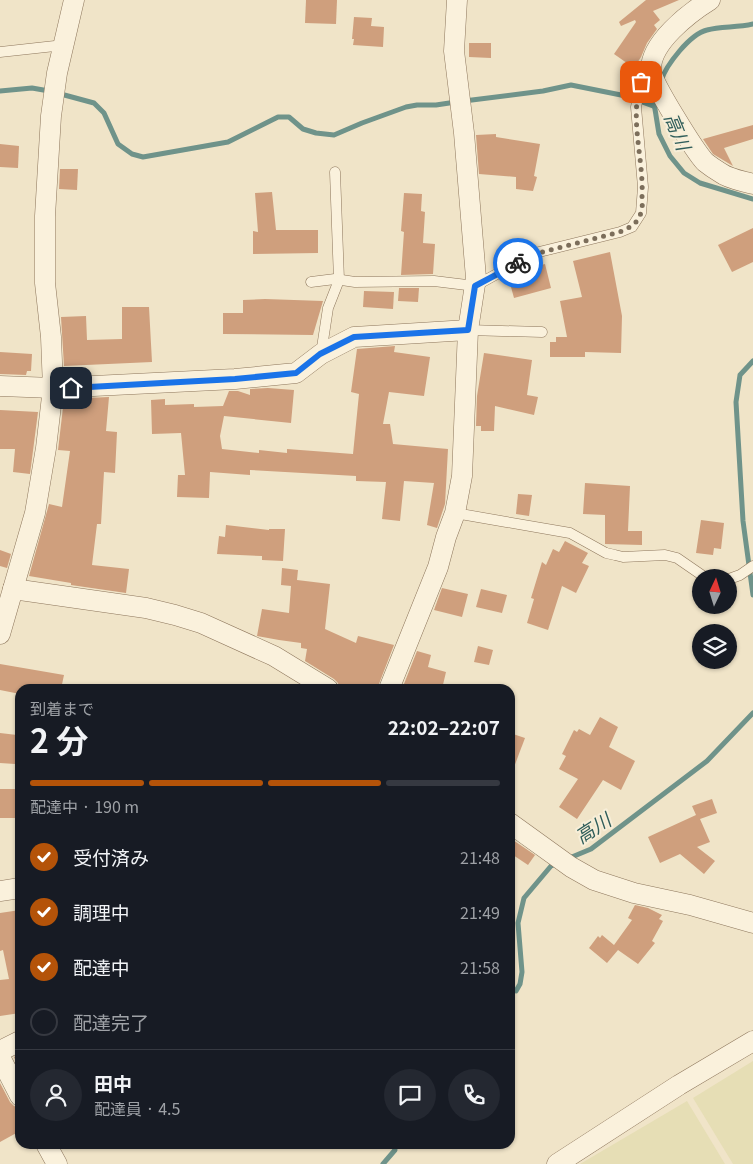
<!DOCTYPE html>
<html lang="ja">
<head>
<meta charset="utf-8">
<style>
	:root { --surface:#171b24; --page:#242831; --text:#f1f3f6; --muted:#9ea1a6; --line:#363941; --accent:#b45309 }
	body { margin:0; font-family:Georgia,"Noto Sans JP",serif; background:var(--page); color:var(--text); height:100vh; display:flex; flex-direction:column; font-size:19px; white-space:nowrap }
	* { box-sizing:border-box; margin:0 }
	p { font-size:16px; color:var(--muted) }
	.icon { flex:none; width:28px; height:28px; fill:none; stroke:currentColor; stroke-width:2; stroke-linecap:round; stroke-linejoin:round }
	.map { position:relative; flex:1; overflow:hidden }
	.details { position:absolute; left:15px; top:684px; width:500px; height:465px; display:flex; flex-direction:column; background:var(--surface); border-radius:15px; box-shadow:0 1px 4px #0004 }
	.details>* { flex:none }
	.needle { width:32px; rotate:4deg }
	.tools { position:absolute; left:692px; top:569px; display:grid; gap:10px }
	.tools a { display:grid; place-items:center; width:45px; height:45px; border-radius:50%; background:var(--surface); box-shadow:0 1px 4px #0004; font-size:25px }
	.pin { position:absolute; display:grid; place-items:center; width:42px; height:42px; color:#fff; margin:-21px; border-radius:10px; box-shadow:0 2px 8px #0006 }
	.courier { position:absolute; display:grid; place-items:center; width:50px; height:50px; margin:-25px; border:4px solid #1a73e8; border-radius:50%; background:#fff; color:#222; box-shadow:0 1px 6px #0007 }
	.overview em { font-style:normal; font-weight:700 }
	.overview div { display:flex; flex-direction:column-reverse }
	.overview { display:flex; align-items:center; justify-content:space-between; height:85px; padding:0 15px }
	h1 { font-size:32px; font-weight:700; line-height:38px }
	.bar { display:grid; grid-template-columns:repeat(4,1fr); gap:8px 5px; align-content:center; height:60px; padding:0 15px }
	.bar i { height:6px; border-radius:4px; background:var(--line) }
	.bar .on { background:var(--accent) }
	.bar p { grid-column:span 4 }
	.line { display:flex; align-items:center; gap:12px; padding:0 15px; border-top:1px solid var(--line) }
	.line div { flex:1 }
	.round { display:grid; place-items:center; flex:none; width:52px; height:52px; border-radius:26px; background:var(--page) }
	ol { padding:0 15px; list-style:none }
	li { display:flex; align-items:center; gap:15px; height:55px }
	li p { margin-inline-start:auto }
	li .icon { padding:5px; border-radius:50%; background:var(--accent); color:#fff; stroke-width:4 }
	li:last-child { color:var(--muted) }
	li i { width:28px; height:28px; border:2px solid var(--line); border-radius:50% }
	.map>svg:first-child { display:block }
	.farmland { fill:#e6deb5 }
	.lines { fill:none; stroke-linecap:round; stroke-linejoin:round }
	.stream { stroke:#6f938a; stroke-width:5 }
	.building { fill:#cf9f7d }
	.lane-casing { stroke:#8d765c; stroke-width:11 }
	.street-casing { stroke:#8d765c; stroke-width:21 }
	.lane { stroke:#faf1dc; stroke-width:10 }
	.street { stroke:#faf1dc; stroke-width:20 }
	.done { stroke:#7c6e5b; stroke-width:5; stroke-dasharray:0 9 }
	.route { stroke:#1a73e8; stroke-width:6 }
	.labels { text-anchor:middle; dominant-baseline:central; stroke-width:4; stroke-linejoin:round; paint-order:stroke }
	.water-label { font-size:19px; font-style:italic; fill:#2f5d5a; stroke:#f7eed8 }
</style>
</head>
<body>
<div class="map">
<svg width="753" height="1164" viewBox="0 0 753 1164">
	<rect width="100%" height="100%" fill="#f0e4c8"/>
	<!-- farmland -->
	<g class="farmland">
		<polygon points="753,1061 753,1164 733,1164 693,1098"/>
		<polygon points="687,1101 725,1164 580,1164"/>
	</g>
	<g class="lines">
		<!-- stream -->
		<g class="stream">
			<path d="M 661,81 C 666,65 690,34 707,30 C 721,26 737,28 753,24"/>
			<polyline points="0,91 32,88 49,91"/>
			<polyline points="57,93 94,103 104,113 118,144 132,154 143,157 228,142 278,117 289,117 303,129 316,133 334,135 362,123 406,107 417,105 436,105 456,102"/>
			<polyline points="464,101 543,91 571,85 626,96 653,106"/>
			<polyline points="654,103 659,134 670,156 684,173 700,183 753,199"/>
			<polyline points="753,361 740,375 736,402 743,521 753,595"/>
			<polyline points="567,859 591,849 707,761 753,713"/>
			<polyline points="510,989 516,991 520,984 522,972 518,923 524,898 551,866 557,863"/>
			<polyline points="383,1164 395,1150 393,1144"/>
		</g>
	</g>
	<!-- building -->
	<g class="building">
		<polygon points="306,0 337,0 336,24 305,23"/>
		<polygon points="646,0 679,0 653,11 660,20 654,25 657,29 647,43 641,57 634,68 614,54 636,22 635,20 621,26 619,22"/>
		<polygon points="354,17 372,18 371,26 384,27 383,47 353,45 354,39 352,39"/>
		<polygon points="469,43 491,43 491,58 469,57"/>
		<polygon points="753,125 753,139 724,148 733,166 713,154 703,139"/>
		<polygon points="496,134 496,137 540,144 534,176 537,177 533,191 516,189 516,177 479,174 476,135"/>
		<polygon points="0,144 19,146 18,168 0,167"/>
		<polygon points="60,169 78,169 77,190 59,189"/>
		<polygon points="272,192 276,230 318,230 318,253 253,254 253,231 258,232 255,193"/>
		<polygon points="404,193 422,194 421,211 425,212 423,243 435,244 433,274 401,275 404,232 401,231"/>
		<polygon points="753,228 753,262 732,272 718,245"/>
		<polygon points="610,252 622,316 621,353 585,352 585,357 550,357 550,342 556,342 556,337 567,337 560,301 582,297 573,261"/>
		<polygon points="545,264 551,288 514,298 508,276 515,272"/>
		<polygon points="399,288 419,288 418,302 398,301"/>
		<polygon points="364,291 394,292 393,309 363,307"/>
		<polygon points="243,300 265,299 323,301 313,335 223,334 223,313 243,313"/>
		<polygon points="122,307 149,307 152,362 64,366 61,317 86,316 87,340 122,339"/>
		<polygon points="395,346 394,352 430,357 424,396 389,392 383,424 390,424 393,444 448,449 445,504 437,528 427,525 434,483 404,481 400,521 382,519 386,482 356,481 356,476 250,470 250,475 210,472 209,498 177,497 178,475 185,475 181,433 152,434 151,400 165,399 165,405 194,404 194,407 223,406 229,391 238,391 250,395 250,389 268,388 294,390 291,423 224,416 220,436 222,449 259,453 259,450 287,453 287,449 353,454 359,394 351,392 357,349"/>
		<polygon points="0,352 32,354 31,371 27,371 26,375 0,374"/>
		<polygon points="484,353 532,360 527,395 538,397 534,415 495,406 494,431 481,431 481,426 476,426 477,396"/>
		<polygon points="109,397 106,431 117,432 115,473 104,472 101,524 97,524 92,565 129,569 126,593 71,585 71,583 29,576 49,504 62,507 70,451 58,450 64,399"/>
		<polygon points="0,410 38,412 30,474 13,472 15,449 0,449"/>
		<polygon points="585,483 630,486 628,531 642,531 642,545 605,544 605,515 583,514"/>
		<polygon points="518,494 532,495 529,516 516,514"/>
		<polygon points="701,520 724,523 721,549 714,548 713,555 696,553"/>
		<polygon points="226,525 269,530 269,529 285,529 283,561 262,560 262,556 217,554 219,536 225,537"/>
		<polygon points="565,541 588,553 582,563 589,566 576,593 562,586 548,630 527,623 534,599 531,598 542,562 546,565 553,549 559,552"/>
		<polygon points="0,550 11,554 7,568 0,566"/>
		<polygon points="282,568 298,570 297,580 330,584 325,629 356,643 358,636 394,645 377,689 340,689 338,683 334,679 305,661 307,649 301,648 301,643 279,640 257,636 262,609 289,613 291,586 281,585"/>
		<polygon points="442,588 468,594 462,617 434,610"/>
		<polygon points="481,589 507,595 502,613 476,607"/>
		<polygon points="478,646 493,650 489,665 474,662"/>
		<polygon points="417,651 431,655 428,667 446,672 442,689 402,689"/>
		<polygon points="0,664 64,675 61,689 20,689 20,694 0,690"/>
		<polygon points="600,717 618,727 609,747 635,761 621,790 603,780 577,819 559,807 578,779 559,769 566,756 562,754 574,730 577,732 579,729 590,735"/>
		<polygon points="0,733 17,735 15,764 0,763"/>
		<polygon points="510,733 525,738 511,775 510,775"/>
		<rect x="0" y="789" width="20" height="29"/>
		<polygon points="712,799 717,813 700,819 710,842 697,847 715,861 704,874 680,854 660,863 648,837 696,815 692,806"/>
		<polygon points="510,838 535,855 528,865 510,853"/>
		<polygon points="635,905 648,908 662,915 659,919 663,921 652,941 655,943 638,964 618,950 607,963 589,948 598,936 600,938 602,935 614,945 632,920 628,918"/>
		<polygon points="20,910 20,1013 0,1016 0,980 9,979 3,950 0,951 0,913"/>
		<polygon points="20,1054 20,1070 14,1057"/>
		<polygon points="0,1083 10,1102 14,1106 20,1108 20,1131 0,1142"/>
	</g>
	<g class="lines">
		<!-- lane casing -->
		<g class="lane-casing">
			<g id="lane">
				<polyline points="0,52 64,45"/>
				<polyline points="311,282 335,279 355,282 434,281 475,286 535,253 620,232 632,227 641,213 643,187 636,107 641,82 651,70"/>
				<polyline points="468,330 542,332"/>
				<polyline points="321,354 328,308 339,280 335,172"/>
				<polyline points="455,513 570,533 606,553 615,555 623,557 665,555 677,558 706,578"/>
				<polyline points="729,579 740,575 753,566"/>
			</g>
		</g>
		<!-- street casing -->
		<g class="street-casing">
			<g id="street">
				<path d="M 710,0 C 689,13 650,43 651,70 C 652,83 695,151 705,162 C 710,166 716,170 721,173 C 729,179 743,181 753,184"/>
				<polyline points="0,386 53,388 235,379 296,373 321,354 354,337 468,330"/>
				<polyline points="13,589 146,608 175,615 201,623 274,656 328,689"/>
				<polyline points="0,634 35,513 46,448 53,388 51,337 45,283 45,216 51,116 57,73 74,0"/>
				<polyline points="389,689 438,567 446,537 455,513 462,476 468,330 476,278 464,133 454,51 457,0"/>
				<polyline points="510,823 571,867 594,880 634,893 690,905 753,923"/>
				<polyline points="0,891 20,888"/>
				<polyline points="0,1051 20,1041"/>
				<polyline points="0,1057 20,1096"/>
				<polyline points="46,1144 57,1164"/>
				<polyline points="557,1164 679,1085 753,1041"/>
			</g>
		</g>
		<!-- lane -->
		<use href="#lane" class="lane"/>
		<!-- street -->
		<use href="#street" class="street"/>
	</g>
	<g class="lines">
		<!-- done -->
		<path class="done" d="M 518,263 L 535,254 L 620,232 C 629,228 639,223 641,212 C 643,208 642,202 642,197 C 644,159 629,119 641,82"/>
		<!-- route -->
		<polyline class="route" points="71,388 235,379 296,373 320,354 354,337 468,330 475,286 518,263"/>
	</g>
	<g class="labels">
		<!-- water labels -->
		<g class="water-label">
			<text transform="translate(679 131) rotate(68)">高川</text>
			<text transform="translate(592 827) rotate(-33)">高川</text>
		</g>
	</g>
</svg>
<div class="tools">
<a><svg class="needle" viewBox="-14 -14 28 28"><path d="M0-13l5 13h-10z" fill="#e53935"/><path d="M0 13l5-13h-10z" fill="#9ea1a6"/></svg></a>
<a><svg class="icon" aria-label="layers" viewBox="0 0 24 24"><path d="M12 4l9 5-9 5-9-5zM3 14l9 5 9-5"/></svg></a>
</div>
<div class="pin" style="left:641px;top:82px;background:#ea580c"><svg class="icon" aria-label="bag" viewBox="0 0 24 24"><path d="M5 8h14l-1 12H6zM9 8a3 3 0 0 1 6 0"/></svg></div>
<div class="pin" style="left:71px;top:388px;background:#1f2937"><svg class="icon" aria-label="home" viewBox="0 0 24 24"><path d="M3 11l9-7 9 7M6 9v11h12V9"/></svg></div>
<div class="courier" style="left:518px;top:263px"><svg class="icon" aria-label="bike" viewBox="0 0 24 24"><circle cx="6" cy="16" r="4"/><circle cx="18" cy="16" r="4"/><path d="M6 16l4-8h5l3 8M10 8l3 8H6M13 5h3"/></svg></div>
<section class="details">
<div class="overview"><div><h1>2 分</h1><p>到着まで</p></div><em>22:02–22:07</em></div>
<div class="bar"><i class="on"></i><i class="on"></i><i class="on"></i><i></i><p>配達中 · 190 m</p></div>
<ol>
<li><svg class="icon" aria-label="check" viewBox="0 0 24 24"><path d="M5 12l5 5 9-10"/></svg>受付済み<p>21:48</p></li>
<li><svg class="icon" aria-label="check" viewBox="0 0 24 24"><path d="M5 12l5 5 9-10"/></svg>調理中<p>21:49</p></li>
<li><svg class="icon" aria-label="check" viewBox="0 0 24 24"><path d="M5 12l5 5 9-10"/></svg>配達中<p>21:58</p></li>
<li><i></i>配達完了</li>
</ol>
<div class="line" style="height:90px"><a class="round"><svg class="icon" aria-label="person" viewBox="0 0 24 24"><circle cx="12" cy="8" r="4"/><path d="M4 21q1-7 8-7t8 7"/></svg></a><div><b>田中</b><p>配達員 · 4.5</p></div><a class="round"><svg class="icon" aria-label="chat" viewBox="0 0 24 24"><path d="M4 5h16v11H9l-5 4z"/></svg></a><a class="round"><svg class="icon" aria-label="phone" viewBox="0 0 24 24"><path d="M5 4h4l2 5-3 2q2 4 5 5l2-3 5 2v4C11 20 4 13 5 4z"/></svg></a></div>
</section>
</div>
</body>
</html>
